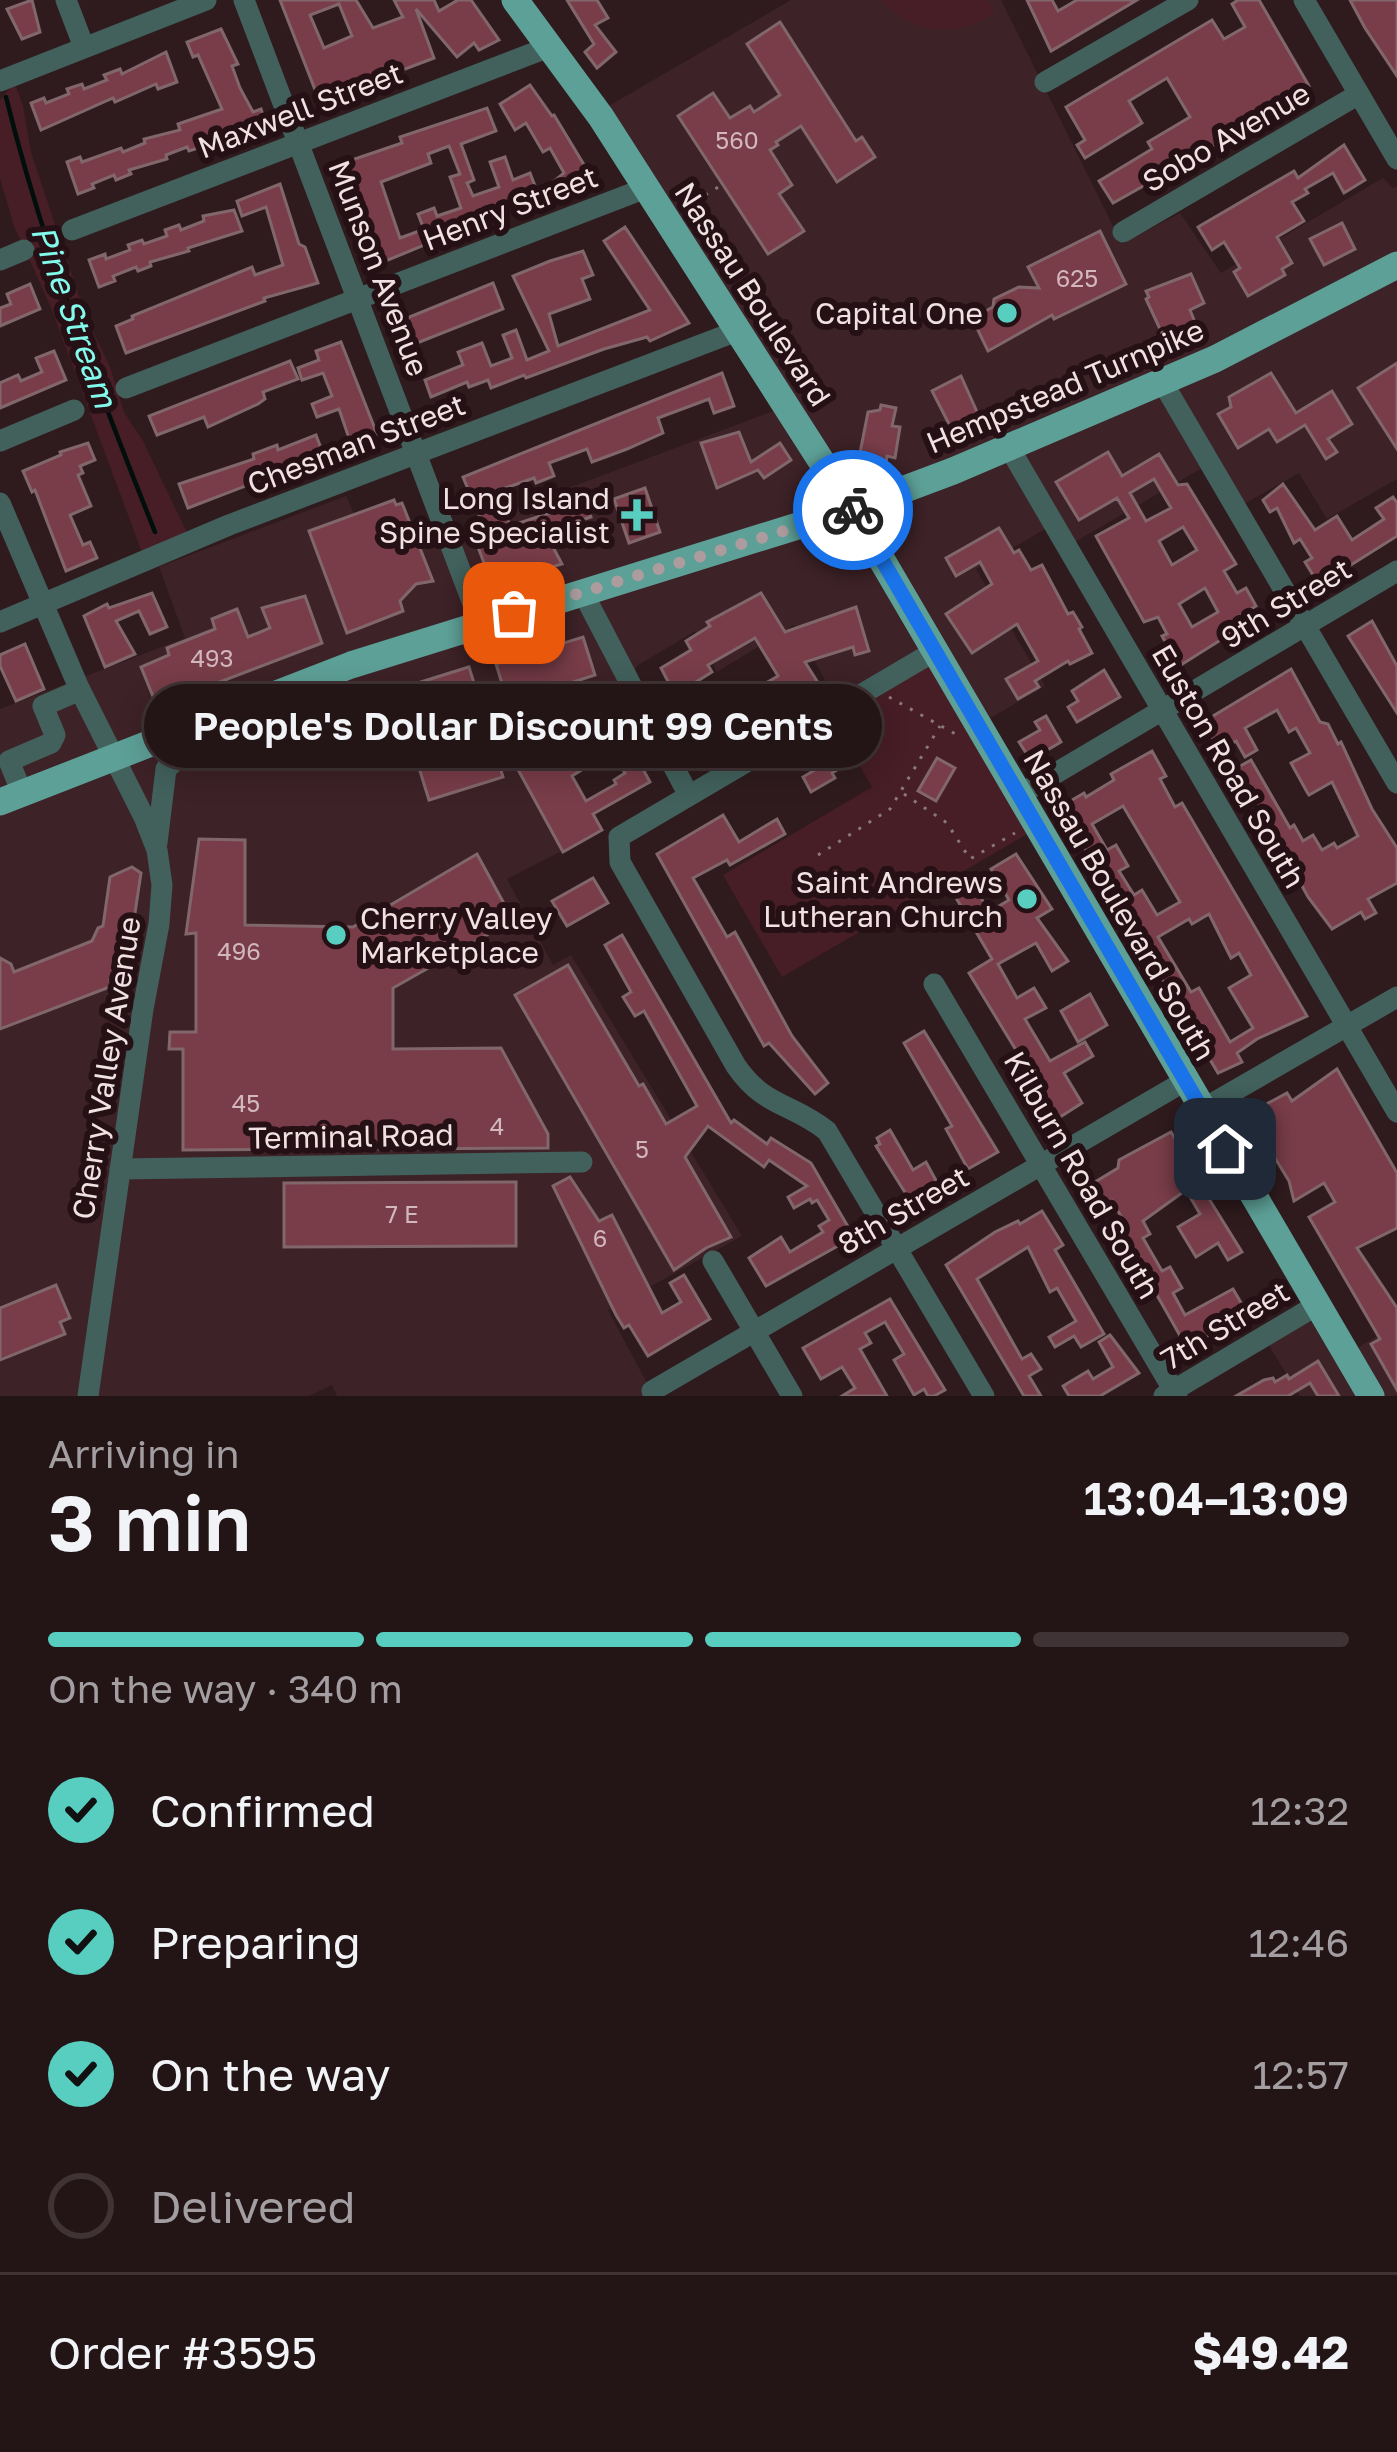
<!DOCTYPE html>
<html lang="en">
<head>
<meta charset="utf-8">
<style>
	:root { --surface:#231416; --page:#2b1d1f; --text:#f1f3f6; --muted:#a39ea1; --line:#403335; --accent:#58cec0 }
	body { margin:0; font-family:"Golos Text",sans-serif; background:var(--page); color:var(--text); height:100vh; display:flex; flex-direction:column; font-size:45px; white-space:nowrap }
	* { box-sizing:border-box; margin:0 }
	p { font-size:39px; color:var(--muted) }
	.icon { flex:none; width:66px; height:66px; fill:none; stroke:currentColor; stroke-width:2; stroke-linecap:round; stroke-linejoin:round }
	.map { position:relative; height:1396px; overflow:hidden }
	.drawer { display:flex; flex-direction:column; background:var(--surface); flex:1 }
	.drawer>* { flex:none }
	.pin { position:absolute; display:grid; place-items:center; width:102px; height:102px; color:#fff; margin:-51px; border-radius:24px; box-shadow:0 6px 18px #0006 }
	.courier { position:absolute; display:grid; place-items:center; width:120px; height:120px; margin:-60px; border:9px solid #1a73e8; border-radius:50%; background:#fff; color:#222; box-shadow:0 3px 15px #0007 }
	.bubble { position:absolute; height:84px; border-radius:42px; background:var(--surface); box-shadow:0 6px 30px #0003,0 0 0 3px var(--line); font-size:39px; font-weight:600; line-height:84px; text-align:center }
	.overview em { font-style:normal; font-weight:600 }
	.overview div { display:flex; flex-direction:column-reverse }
	.overview { display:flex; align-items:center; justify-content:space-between; height:204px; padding:0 48px }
	h1 { font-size:78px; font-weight:600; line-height:90px }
	.bar { display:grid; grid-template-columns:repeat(4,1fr); gap:18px 12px; align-content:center; height:144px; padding:0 48px }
	.bar i { height:15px; border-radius:9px; background:var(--line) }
	.bar .selected { background:var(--accent) }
	.bar p { grid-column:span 4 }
	.line { display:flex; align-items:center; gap:30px; padding:0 48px; border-top:3px solid var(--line) }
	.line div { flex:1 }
	ol { padding:0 48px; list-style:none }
	li { display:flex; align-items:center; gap:36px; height:132px }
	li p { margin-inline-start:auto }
	li .icon { padding:12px; border-radius:50%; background:var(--accent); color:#111; stroke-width:4 }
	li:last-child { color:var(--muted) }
	li i { width:66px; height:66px; border:6px solid var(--line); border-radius:50% }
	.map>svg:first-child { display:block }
	.built { fill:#3d2227 }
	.green { fill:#471d26 }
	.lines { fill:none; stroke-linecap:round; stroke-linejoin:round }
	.stream { stroke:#000e0c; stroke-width:4.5 }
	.building { fill:#783d48; stroke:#81676b; stroke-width:3; fill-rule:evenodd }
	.path { stroke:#8a787b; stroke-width:3; stroke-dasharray:3 9; stroke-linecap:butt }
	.minor { stroke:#42615c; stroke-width:21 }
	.major { stroke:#5da097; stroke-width:27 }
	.done { stroke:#ac9c9e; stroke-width:12; stroke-dasharray:0 21.6 }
	.route { stroke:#1a73e8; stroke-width:15 }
	.poi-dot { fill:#58cec0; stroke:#251115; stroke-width:4.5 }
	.labels { text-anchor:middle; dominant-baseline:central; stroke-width:12; stroke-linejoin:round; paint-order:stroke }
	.number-label { font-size:24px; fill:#d2b8bc }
	.street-label { font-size:30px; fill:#f0e1e3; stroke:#251115 }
	.poi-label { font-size:30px; fill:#f0e1e3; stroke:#251115; text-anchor:end }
	.water-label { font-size:33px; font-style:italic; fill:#82fbec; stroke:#251115 }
</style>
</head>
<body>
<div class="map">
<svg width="1397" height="1396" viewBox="0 0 1397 1396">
	<rect width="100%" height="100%" fill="#2f1b1e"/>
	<!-- built -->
	<g class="built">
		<polygon points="791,0 1001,0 1122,244 1180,213 1221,273 1383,178 1393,188 1397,186 1397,479 1327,519 1299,473 1237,508 1211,463 1068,546 1054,524 976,569 1045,686 972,729 843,712 794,625 717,672 695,631 637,666 622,691 549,736 603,830 507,879 553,965 571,955 742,1236 608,1310 654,1396 337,1396 332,1385 309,1396 0,1396 0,709 185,638 159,567 190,555 346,496 375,561 773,411 744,323 607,107"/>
		<polygon points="1316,1310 1344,1356 1397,1324 1397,1396 1300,1396 1265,1339"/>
	</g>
	<!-- green -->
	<g class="green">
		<path d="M 881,0 L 987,0 L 995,13 C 952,39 916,35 881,0 Z"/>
		<polygon points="12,86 16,87 23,106 31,152 86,317 110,367 124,412 143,441 190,539 144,558 50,305 14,226 0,178 0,100"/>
		<polygon points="931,661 1031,832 782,977 723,875 872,787 832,719"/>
	</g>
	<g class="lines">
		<!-- stream -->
		<path class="stream" d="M 6,97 C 43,247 98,389 155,532"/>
	</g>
	<!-- building -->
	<g class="building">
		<polygon points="32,0 40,32 22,39 7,9"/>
		<path d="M 280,0 L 356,0 L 373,28 L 403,17 L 394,0 L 434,0 L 439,11 L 458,0 L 471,0 L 499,40 L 479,50 L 474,43 L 457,57 L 416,9 L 434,58 L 389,75 L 391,79 L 375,86 L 373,80 L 344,91 L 345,95 L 321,105 ZM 339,4 L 352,36 L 324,48 L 310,15 Z"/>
		<polygon points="567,0 597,0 608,18 595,25 616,52 597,68 585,52 594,44"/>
		<polygon points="1027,0 1052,0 1058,11 1077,0 1137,0 1051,51"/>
		<polygon points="1238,0 1259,0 1309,86 1263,110 1266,115 1224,141 1113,203 1099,181 1152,149 1148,142 1190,117 1167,78 1129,101 1142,123 1085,158 1077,145 1085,140 1066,107 1212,20 1224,39 1245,27 1232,4"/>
		<polygon points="1350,0 1397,0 1397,76 1365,28"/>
		<polygon points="780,22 856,141 862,137 875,157 837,182 801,126 776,142 778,145 770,150 792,185 779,194 804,231 768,254 678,116 713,93 730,118 750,106 754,112 780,95 747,44"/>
		<polygon points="221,29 238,64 232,66 240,88 253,112 261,109 266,124 235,142 233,137 189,151 187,147 166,155 167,159 129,170 131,174 116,180 114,175 92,184 94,188 78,194 67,162 80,157 82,162 121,148 123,152 145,143 144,139 180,130 178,124 222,109 198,55 193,57 187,42"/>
		<polygon points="166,52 177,82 158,89 156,84 115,102 113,98 41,130 31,103 44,98 46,103 69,94 67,89 82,84 84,89 107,80 104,75 120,69 122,74"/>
		<polygon points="530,85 552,116 554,115 592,178 556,198 548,186 564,173 550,148 543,152 526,123 515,130 500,104"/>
		<polygon points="487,108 496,131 461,144 474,180 467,183 473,196 499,187 490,162 505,157 513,180 530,173 539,196 514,206 512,202 427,237 418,214 434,208 437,216 461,208 450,177 460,174 449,146 428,154 431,163 381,182 400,238 422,230 427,244 383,262 359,210 343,163 402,143 400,137"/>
		<polygon points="1344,145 1365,180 1344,193 1333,173 1305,189 1308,193 1292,202 1304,221 1277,237 1292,263 1282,269 1285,275 1248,296 1234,272 1240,268 1224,242 1212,250 1198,227 1294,171 1298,178"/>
		<polygon points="280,184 299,244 305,247 318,283 264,298 265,301 126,353 116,326 133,319 132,316 252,267 255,275 283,265 266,207 242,216 237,201"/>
		<polygon points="234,210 242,231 188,248 189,251 150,262 151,266 138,271 136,267 113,276 115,281 99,287 89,260 105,254 106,259 130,250 128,245 142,240 144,244 167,236 165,230 179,225 181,230 204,221 203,216"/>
		<polygon points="1342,223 1355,249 1324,265 1310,239"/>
		<polygon points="625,227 689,323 650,341 647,337 604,349 526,378 524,375 491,388 488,380 469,387 467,382 431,397 425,380 463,365 458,352 482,343 491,366 512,358 503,335 516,330 527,360 549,351 513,276 550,261 583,251 593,275 582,279 590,299 549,314 558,346 650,310 604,241"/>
		<polygon points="1100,231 1126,284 1054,319 1052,315 988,351 972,318 993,307 994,299 1019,287 1039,288 1028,267"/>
		<polygon points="1191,274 1204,303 1190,310 1197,327 1166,342 1146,299 1149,297 1146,291"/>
		<polygon points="493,283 503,309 407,347 397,322"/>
		<polygon points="30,284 40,309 0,326 0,308 11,304 7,294"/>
		<polygon points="341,342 377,434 351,444 339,409 317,417 312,404 332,396 323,373 302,380 298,368 319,360 316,351"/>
		<polygon points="54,351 66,380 0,408 0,383 18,375 21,381 42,372 36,358"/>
		<polygon points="290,361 298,379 263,392 265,399 258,404 208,427 204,417 157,435 149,416"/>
		<polygon points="1397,363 1397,449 1358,388"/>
		<polygon points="722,373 734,406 714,413 709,399 658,418 663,433 627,449 592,462 587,449 549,463 554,476 536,483 534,478 497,491 510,526 586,501 591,517 545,532 562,564 492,584 470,526 482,522 463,477"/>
		<polygon points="1271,373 1296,413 1332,391 1352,424 1328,439 1337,452 1326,459 1305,425 1277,442 1269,429 1238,448 1218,414 1231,407 1229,397"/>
		<polygon points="961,376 978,414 951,428 932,391"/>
		<polygon points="881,405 896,408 892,426 900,427 895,458 887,456 886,463 859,458 868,412 880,410"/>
		<polygon points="739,432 751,462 780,443 791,460 764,478 758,470 717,488 701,443"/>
		<polygon points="316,435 324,456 188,508 179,484 254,459 253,454 277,445 278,450"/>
		<polygon points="88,443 95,460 80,466 83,473 78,475 91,506 70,515 83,545 90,542 97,558 66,571 35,490 32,492 23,471 61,455 60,452"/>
		<path d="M 1108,452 L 1122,476 L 1159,454 L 1178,485 L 1187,484 L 1236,564 L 1224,571 L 1237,593 L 1246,588 L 1256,606 L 1241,615 L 1246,624 L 1173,670 L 1161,649 L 1167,645 L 1162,636 L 1167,634 L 1158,617 L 1144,622 L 1096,536 L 1129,518 L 1117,498 L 1079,520 L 1056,482 ZM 1154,479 L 1171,508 L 1146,521 L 1130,493 ZM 1183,527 L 1197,550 L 1172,565 L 1159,541 ZM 1205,588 L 1218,612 L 1192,627 L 1179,604 Z"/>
		<polygon points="1283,484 1315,530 1337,516 1352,540 1384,519 1376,508 1393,497 1397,503 1397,536 1319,585 1305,562 1312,558 1300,539 1294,543 1277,508 1270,512 1263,500"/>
		<polygon points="645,488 660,532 629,543 614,499"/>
		<polygon points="394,500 396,505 402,503 433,581 416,584 400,601 403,611 347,633 309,531"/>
		<polygon points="999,528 1014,553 1019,550 1031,570 1042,565 1068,614 1073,612 1082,627 1079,629 1092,653 1070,664 1068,661 1035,681 1039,687 1018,699 1006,679 1038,661 1017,624 972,653 946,614 992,584 980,562 956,576 946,558"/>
		<polygon points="152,593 167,627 150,634 139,611 116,621 135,654 105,667 84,616 107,604 109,608"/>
		<path d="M 761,593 L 785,632 L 856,607 L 869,651 L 855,655 L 853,647 L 805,662 L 817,681 L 716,746 L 718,749 L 707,756 L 661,668 L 691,650 L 686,641 L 710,626 L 707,622 ZM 755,638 L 778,676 L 757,688 L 754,683 L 738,693 L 746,706 L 721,721 L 696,682 L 712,672 L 708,665 Z"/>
		<polygon points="305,596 322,643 157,706 141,667 169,655 167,648 215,629 212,619 237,609 248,637 270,628 262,608"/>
		<polygon points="1372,621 1397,666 1397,713 1348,636"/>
		<polygon points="583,637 595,675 508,703 496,664"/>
		<polygon points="25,644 44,689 16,701 0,666 0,655"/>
		<polygon points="469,667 503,777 429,800 395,690"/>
		<polygon points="1291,669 1320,722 1328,724 1338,744 1341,742 1372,809 1397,848 1397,883 1368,899 1376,913 1365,919 1361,912 1332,929 1308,897 1253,795 1250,789 1247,791 1235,769 1251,760 1290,828 1294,825 1303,841 1313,835 1322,850 1334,843 1337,848 1358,836 1332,782 1309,795 1307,792 1291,763 1310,753 1296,728 1289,732 1277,710 1245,728 1257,750 1245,757 1236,741 1223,749 1219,742 1216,744 1203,722"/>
		<polygon points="1104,670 1120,697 1077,722 1068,707 1078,701 1072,691"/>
		<path d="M 609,706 L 650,782 L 593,814 L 602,830 L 563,852 L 515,764 L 522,760 L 516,739 L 542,731 L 545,739 L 568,724 L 572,731 ZM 601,734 L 625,773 L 614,780 L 616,784 L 586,801 L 572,776 L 591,764 L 580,747 Z"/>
		<polygon points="1046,716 1061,742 1039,755 1037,751 1028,756 1019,742 1040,730 1035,722"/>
		<polygon points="832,751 842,767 832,773 835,778 811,792 803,777 818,768 814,762"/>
		<path d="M 1152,751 L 1166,776 L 1160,779 L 1175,807 L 1182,803 L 1307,1016 L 1257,1039 L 1237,1053 L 1242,1062 L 1218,1073 L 1060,807 L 1084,793 L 1086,797 L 1114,780 L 1111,774 ZM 1123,806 L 1180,902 L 1157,915 L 1142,890 L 1134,895 L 1119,871 L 1128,866 L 1116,845 L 1107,850 L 1092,824 ZM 1209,914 L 1231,958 L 1239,953 L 1251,975 L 1229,988 L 1253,1028 L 1230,1042 L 1199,988 L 1191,992 L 1158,937 L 1189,919 L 1192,924 Z"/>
		<polygon points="937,758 955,768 936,801 918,791"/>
		<polygon points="723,815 739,842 777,819 785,834 730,865 727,860 693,878 727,937 735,932 792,1036 828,1083 815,1094 769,1043 764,1046 657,854"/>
		<polygon points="199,839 245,840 245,925 353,927 477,854 513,920 393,988 393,1049 501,1048 548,1134 548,1148 183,1150 183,1049 169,1049 170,1032 196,1032 196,933 186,934"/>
		<polygon points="1016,854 1052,909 1037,918 1068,961 1052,971 1036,943 998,964 1017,998 1034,988 1046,1008 1025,1019 1050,1061 1085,1042 1093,1056 1064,1073 1082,1103 1054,1121 1033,1085 1036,1083 969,973 992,959 952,891 971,880 989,912 1009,900 991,869"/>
		<polygon points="132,867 141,873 126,973 110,980 112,986 0,1029 0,958 11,964 14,972 92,941 98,928 103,926 110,877"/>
		<polygon points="593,878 608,903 567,926 552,901"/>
		<polygon points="622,935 731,1123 734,1120 767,1144 771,1138 811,1163 854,1237 766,1286 749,1258 781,1237 790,1252 823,1232 819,1226 829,1220 817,1200 812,1203 810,1199 794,1208 788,1197 807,1186 769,1160 764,1167 708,1126 685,1157 731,1237 706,1248 674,1270 515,995 568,965 639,1086 643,1084 666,1124 697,1106 644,1011 635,1016 623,997 631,992 605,945"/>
		<polygon points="1090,994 1107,1025 1078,1042 1061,1011"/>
		<polygon points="924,1031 998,1152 968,1169 946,1129 952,1126 904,1043"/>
		<polygon points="1337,1069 1397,1173 1397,1228 1357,1248 1397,1308 1397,1390 1371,1344 1380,1339 1309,1217 1335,1202 1324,1183 1294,1201 1289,1181 1248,1114 1287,1093 1292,1101"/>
		<polygon points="890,1130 913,1170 926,1162 939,1186 911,1202 876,1146 880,1144 877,1138"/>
		<polygon points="1171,1132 1180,1147 1178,1149 1242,1252 1228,1260 1218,1243 1196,1257 1178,1227 1200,1214 1186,1190 1143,1221 1150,1234 1143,1238 1162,1271 1170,1267 1182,1288 1173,1293 1185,1315 1233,1289 1247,1313 1187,1348 1121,1232 1128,1228 1112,1201 1102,1207 1095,1194 1101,1191 1095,1182 1118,1168 1119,1160"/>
		<polygon points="570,1177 599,1221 612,1215 662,1313 681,1302 670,1283 684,1275 710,1319 648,1356 629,1325 624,1328 616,1315 553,1186"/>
		<polygon points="516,1182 516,1246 284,1247 284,1183"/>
		<polygon points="1042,1211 1063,1245 1055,1250 1104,1334 1081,1347 1074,1336 1055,1347 1049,1337 1076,1321 1057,1288 1050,1292 1028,1247 977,1279 1022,1359 1031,1354 1041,1369 1029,1376 1041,1396 1024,1396 946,1265 995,1232 1018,1221 1020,1224"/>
		<polygon points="56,1285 70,1318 60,1322 65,1334 0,1360 0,1308"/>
		<polygon points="890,1299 945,1390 934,1396 928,1396 924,1389 914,1395 894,1360 904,1354 885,1322 865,1333 871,1343 860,1349 887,1396 842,1396 855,1388 842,1367 821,1379 803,1348"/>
		<polygon points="1110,1335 1139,1373 1100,1396 1069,1396 1063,1386 1088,1371 1093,1379 1113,1367 1099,1342"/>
		<polygon points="1318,1361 1339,1396 1318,1396 1310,1383 1288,1396 1236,1396 1264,1380 1273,1378 1275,1382 1287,1375 1289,1379"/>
	</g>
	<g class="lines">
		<!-- path -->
		<g class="path">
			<polyline points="685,208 723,184"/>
			<polyline points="889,697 959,736"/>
			<polyline points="904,794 947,823 970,859 1015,833"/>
			<polyline points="818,855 890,809 940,726"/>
		</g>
		<!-- minor -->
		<g class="minor">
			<polyline points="66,0 84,47"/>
			<polyline points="244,0 481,625"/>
			<polyline points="1304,0 1397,159"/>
			<polyline points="0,81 206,0"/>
			<polyline points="1045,82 1188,0"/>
			<polyline points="72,230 549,47"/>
			<polyline points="1123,232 1359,94"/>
			<polyline points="0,260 24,250"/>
			<polyline points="1163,383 1397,783"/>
			<polyline points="126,388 646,188"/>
			<polyline points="0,441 74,410"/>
			<polyline points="1010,449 1397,1112"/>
			<polyline points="0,503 79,688 144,817 157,850 162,885 159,924 143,1009 88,1396"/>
			<polyline points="582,591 688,794"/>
			<polyline points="0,622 229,525 737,331"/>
			<path d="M 935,651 L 619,837 L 620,862 L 736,1066 C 765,1108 791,1102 827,1131 L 984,1396"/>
			<polyline points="22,793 9,761 51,743 55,735 43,706 80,690"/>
			<polyline points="1019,795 1397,571"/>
			<polyline points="157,843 166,769 216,724"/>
			<polyline points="934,984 1177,1396"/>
			<polyline points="1201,1110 1397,997"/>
			<polyline points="120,1169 582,1162"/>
			<polyline points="713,1261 792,1396"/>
			<polyline points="652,1391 1185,1081"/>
			<polyline points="1164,1396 1317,1305"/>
		</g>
		<!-- major -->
		<g class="major">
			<polyline points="515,0 601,117 852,509 1371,1396"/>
			<polyline points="0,802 351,665 852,509 953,471 1215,359 1397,265"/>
		</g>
	</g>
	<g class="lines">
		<!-- done -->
		<polyline class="done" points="514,613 853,510"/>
		<!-- route -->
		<polyline class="route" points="853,510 1225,1149"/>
	</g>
	<!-- markers -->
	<g class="poi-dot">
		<circle cx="1007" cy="313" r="12"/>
		<path d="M631 497h12v12h12v12h-12v12h-12v-12h-12v-12h12z"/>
		<circle cx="1027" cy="899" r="12"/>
		<circle cx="336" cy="935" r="12"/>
	</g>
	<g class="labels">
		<!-- number labels -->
		<g class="number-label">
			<text x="737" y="139">560</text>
			<text x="1077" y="277">625</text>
			<text x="212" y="657">493</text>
			<text x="239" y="950">496</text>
			<text x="246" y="1102">45</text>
			<text x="497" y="1125">4</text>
			<text x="642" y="1148">5</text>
			<text x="402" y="1213">7 E</text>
			<text x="600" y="1237">6</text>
		</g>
		<!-- street labels -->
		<g class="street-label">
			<text transform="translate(300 110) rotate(-21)">Maxwell Street</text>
			<text transform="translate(1226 137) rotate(-30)">Sobo Avenue</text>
			<text transform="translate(510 208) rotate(-21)">Henry Street</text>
			<text transform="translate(379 268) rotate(69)">Munson Avenue</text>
			<text transform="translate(753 294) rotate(57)">Nassau Boulevard</text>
			<text transform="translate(1065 386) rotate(-23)">Hempstead Turnpike</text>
			<text transform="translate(356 444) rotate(-21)">Chesman Street</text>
			<text transform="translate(1286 603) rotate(-31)">9th Street</text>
			<text transform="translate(1229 766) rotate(60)">Euston Road South</text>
			<text transform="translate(1120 905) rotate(60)">Nassau Boulevard South</text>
			<text transform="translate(106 1068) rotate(-81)">Cherry Valley Avenue</text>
			<text transform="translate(351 1136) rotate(-1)">Terminal Road</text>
			<text transform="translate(1082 1175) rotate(60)">Kilburn Road South</text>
			<text transform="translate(903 1210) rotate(-30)">8th Street</text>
			<text transform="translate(1225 1325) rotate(-31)">7th Street</text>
		</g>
		<!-- poi labels -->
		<g class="poi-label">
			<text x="983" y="313">Capital One</text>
			<text x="610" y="498">Long Island<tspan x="610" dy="34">Spine Specialist</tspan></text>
			<text x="1003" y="882">Saint Andrews<tspan x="1003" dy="34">Lutheran Church</tspan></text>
			<text x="360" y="918" text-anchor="start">Cherry Valley<tspan x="360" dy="34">Marketplace</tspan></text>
		</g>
		<!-- water labels -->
		<g class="water-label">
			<text transform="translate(75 316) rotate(70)">Pine Stream</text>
		</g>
	</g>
</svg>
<div class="pin" style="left:514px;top:613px;background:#ea580c"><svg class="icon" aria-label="bag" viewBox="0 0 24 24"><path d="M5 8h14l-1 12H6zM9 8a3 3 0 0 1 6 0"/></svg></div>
<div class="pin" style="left:1225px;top:1149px;background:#1f2937"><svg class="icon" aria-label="home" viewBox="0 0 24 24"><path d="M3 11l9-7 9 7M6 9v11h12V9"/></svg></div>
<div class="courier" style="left:853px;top:510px"><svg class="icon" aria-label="bike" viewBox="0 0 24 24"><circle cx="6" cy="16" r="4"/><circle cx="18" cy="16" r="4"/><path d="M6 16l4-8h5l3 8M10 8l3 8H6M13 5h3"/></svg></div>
<div class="bubble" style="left:144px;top:684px;width:738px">People's Dollar Discount 99 Cents</div>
</div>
<section class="drawer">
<div class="overview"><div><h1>3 min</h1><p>Arriving in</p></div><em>13:04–13:09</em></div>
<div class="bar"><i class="selected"></i><i class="selected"></i><i class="selected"></i><i></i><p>On the way · 340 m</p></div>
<ol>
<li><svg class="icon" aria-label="check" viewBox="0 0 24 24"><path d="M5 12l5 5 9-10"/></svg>Confirmed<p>12:32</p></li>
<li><svg class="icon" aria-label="check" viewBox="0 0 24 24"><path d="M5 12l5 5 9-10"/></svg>Preparing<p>12:46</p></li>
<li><svg class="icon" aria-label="check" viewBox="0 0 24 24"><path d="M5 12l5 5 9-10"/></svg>On the way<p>12:57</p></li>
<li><i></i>Delivered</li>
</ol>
<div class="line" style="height:156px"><div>Order #3595</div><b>$49.42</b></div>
</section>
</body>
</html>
